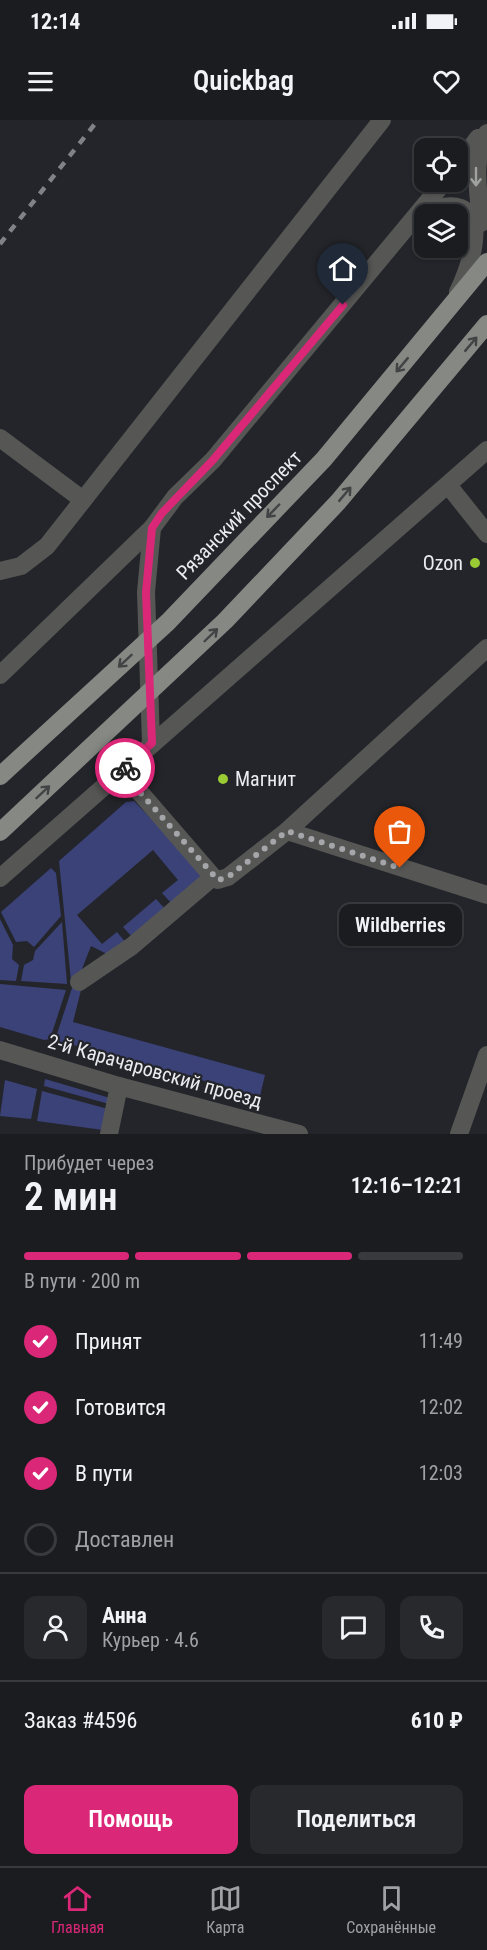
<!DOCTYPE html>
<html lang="ru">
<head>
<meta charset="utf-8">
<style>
	:root { --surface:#1b1c20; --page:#28292d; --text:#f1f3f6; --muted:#a0a1a5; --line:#393a3e; --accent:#db2777 }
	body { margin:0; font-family:"Roboto Condensed",sans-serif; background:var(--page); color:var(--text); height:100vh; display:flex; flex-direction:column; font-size:22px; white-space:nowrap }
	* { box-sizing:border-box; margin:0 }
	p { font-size:20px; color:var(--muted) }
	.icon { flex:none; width:33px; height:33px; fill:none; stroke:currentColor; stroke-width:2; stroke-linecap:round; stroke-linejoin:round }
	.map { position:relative; height:1014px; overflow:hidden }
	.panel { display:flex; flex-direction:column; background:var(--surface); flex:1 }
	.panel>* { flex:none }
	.controls { position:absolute; left:414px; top:18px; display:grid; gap:12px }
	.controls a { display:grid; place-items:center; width:54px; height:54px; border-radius:12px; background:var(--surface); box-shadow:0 2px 4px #0004,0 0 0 2px var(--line); font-size:30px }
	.pin { position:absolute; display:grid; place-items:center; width:51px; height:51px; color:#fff; margin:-62px -26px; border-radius:50% 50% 50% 0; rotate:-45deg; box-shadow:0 0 6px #0007 }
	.pin .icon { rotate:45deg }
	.courier { position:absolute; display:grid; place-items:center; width:60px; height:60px; margin:-30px; border:4px solid #db2777; border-radius:50%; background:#fff; color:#222; box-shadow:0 2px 8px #0007 }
	.bubble { position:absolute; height:42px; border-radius:12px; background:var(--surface); box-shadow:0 2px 4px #0004,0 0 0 2px var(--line); font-size:20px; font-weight:600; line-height:42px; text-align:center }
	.head em { font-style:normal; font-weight:600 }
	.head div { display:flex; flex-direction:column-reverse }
	.head { display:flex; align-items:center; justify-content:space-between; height:102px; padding:0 24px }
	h1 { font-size:39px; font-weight:600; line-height:45px }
	.bar { display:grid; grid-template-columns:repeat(4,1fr); gap:9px 6px; align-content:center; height:72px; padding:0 24px }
	.bar i { height:8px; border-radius:4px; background:var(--line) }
	.bar .selected { background:var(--accent) }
	.bar p { grid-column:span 4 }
	.line { display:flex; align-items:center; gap:15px; padding:0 24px; border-top:2px solid var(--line) }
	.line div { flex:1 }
	.round { display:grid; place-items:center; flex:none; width:63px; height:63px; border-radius:12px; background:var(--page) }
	ol { padding:0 24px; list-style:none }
	li { display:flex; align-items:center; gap:18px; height:66px }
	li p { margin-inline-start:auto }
	li .icon { padding:6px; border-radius:50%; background:var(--accent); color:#fff; stroke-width:4 }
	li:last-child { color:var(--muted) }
	li i { width:33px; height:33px; border:3px solid var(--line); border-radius:50% }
	.action { display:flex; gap:12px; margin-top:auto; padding:12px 24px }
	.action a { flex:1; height:69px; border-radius:12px; background:var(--accent); color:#fff; font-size:24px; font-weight:600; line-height:69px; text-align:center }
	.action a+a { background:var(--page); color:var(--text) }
	.status { display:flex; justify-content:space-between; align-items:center; height:42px; padding:0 30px; background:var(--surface); direction:ltr }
	.status svg { height:16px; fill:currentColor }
	header { display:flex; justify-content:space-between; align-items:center; height:78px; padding:0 24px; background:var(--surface); font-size:27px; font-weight:600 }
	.dock { display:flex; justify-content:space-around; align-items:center; height:84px; border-top:2px solid var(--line); background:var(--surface); font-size:16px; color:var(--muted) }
	.dock a { display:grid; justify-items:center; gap:3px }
	.dock .selected { color:var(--accent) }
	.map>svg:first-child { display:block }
	.green { fill:#3a4278 }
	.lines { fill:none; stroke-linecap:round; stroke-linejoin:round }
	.minor { stroke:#565755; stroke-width:18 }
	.major { stroke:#868883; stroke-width:18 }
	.rail { stroke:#818286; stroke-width:4.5; stroke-dasharray:8 8; stroke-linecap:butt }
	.oneway { stroke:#a0a2a2 }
	.oneway2 { stroke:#414345 }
	.done { stroke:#a5a6aa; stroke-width:6; stroke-dasharray:0 10.8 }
	.route { stroke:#db2777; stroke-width:8 }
	.poi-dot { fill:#9acb34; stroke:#24252a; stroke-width:2 }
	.labels { text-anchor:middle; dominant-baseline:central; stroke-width:4.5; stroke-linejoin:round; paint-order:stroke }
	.street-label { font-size:20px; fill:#ebecef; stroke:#24252a }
	.poi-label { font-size:20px; fill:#ebecef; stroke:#24252a; text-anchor:end }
</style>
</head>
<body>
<div class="status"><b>12:14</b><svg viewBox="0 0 49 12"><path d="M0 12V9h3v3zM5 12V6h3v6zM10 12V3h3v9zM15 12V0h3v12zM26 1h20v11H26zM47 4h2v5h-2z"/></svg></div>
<header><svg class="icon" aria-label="menu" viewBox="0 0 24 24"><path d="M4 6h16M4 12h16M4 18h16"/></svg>Quickbag<svg class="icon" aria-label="heart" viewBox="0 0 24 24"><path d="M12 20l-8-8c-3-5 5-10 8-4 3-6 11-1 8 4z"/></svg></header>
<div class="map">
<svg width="487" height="1014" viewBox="0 0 487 1014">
	<rect width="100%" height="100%" fill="#24252a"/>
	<!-- green -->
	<g class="green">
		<polygon points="134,681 206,756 173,785 162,773 178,760 153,730 77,795 102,824 117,812 127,824 109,835 91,826 78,859 71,861 59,741 126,682"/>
		<polygon points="51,748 56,753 61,796 34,827 27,821 16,822 1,792"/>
		<polygon points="156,779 167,791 134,819 123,807"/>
		<polygon points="0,799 13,825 12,839 19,845 16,861 0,860"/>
		<polygon points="62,802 67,864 21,861 24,845 33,840 35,831"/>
		<polygon points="0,864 66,870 50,919 44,920 0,907"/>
		<polygon points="79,865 82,866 73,902 265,955 260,976 55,920 72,868"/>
		<polygon points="45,959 110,978 109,984 44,966"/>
		<polygon points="5,960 37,969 31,999 0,996"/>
		<polygon points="42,971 108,989 103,1010 37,1001"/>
	</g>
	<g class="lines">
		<!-- minor -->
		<g class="minor">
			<polyline points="458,45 478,18"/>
			<path d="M 430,94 C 439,87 449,84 461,88 C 487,99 469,149 458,172"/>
			<path d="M 481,103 C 479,71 471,43 487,13"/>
			<polyline points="0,318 83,380"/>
			<polyline points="448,365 487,414"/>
			<polyline points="0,451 21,446 47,426 382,0"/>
			<polyline points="0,555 152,408"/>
			<polyline points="151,623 146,472 152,408 175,377 213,340 444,62"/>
			<polyline points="123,650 137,669 213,757 218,760 228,757 287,711 487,528"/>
			<polyline points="287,711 487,775"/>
			<path d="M 0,758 C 162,616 325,474 487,330"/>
			<polyline points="79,862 132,826 213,757"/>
			<polyline points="0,930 119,966 299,1014"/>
			<polyline points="109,1014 119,966"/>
			<polyline points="459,1014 487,935"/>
		</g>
		<!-- major -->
		<g class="major">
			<polyline points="0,656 168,502 324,339 487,142"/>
			<polyline points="0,712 225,501 338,382 487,204"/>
		</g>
		<!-- rail -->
		<polyline class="rail" points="0,124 98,0"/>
	</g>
	<!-- one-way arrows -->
	<defs><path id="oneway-shaft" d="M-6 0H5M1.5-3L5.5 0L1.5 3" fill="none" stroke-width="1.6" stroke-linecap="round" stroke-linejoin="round" transform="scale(1.5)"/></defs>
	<use class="oneway" href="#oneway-shaft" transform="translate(476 57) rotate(90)"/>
	<g class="oneway2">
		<use href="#oneway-shaft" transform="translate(471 224) rotate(-50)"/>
		<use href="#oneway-shaft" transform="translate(402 245) rotate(130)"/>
		<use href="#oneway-shaft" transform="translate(345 374) rotate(-50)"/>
		<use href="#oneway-shaft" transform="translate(273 391) rotate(134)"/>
		<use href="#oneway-shaft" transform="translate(211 515) rotate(-44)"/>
		<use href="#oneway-shaft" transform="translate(125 541) rotate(137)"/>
		<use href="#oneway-shaft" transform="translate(43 672) rotate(-43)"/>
	</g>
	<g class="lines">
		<!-- done -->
		<polyline class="done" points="125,648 123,650 137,669 218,760 228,757 287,711 400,748"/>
		<!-- route -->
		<polyline class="route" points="125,648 152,623 146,472 152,408 162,393 213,340 343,185"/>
	</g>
	<!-- markers -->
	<g class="poi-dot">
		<circle cx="475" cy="443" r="6"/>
		<circle cx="223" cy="659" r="6"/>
	</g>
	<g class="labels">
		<!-- street labels -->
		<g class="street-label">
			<text transform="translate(239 395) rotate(-46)">Рязанский проспект</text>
			<text transform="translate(155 951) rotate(16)">2-й Карачаровский проезд</text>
		</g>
		<!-- poi labels -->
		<g class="poi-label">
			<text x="463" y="443">Ozon</text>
			<text x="235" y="659" text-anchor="start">Магнит</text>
		</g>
	</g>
</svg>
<div class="controls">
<a><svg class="icon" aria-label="locate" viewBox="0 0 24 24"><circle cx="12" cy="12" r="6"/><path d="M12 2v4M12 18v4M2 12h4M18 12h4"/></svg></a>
<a><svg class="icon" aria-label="layers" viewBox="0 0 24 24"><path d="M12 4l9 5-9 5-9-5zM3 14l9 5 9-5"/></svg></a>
</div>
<div class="pin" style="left:400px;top:748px;background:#ea580c"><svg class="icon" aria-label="bag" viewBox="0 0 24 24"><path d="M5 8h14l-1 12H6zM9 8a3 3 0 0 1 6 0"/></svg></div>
<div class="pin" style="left:343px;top:185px;background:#1f2937"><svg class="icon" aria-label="home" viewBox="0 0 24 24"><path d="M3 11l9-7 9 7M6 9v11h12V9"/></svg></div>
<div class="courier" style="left:125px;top:648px"><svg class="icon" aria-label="bike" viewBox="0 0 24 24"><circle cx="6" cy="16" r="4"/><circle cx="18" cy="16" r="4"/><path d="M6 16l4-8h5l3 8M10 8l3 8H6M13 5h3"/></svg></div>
<div class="bubble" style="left:339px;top:784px;width:123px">Wildberries</div>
</div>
<section class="panel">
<div class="head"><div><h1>2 мин</h1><p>Прибудет через</p></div><em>12:16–12:21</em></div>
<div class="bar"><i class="selected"></i><i class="selected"></i><i class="selected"></i><i></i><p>В пути · 200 m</p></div>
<ol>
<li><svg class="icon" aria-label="check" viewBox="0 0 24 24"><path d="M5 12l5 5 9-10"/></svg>Принят<p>11:49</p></li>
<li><svg class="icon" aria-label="check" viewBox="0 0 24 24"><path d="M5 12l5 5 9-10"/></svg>Готовится<p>12:02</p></li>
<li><svg class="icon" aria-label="check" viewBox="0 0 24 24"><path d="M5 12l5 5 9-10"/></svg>В пути<p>12:03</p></li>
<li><i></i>Доставлен</li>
</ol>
<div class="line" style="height:108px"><a class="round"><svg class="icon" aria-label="person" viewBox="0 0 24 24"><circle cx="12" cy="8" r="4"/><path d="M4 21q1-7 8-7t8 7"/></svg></a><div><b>Анна</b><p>Курьер · 4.6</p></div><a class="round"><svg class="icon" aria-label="chat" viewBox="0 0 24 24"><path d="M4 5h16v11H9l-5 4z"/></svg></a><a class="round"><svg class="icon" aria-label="phone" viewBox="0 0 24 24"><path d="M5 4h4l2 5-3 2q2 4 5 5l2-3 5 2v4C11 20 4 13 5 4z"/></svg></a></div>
<div class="line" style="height:78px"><div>Заказ #4596</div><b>610 ₽</b></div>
<div class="action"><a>Помощь</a><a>Поделиться</a></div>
</section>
<nav class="dock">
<a class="selected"><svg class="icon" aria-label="home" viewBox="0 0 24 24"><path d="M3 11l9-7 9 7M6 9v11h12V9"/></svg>Главная</a>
<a><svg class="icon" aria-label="map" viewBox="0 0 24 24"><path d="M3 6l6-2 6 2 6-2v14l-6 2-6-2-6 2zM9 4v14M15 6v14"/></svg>Карта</a>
<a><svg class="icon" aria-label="saved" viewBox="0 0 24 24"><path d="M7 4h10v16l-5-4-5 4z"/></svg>Сохранённые</a>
</nav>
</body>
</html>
